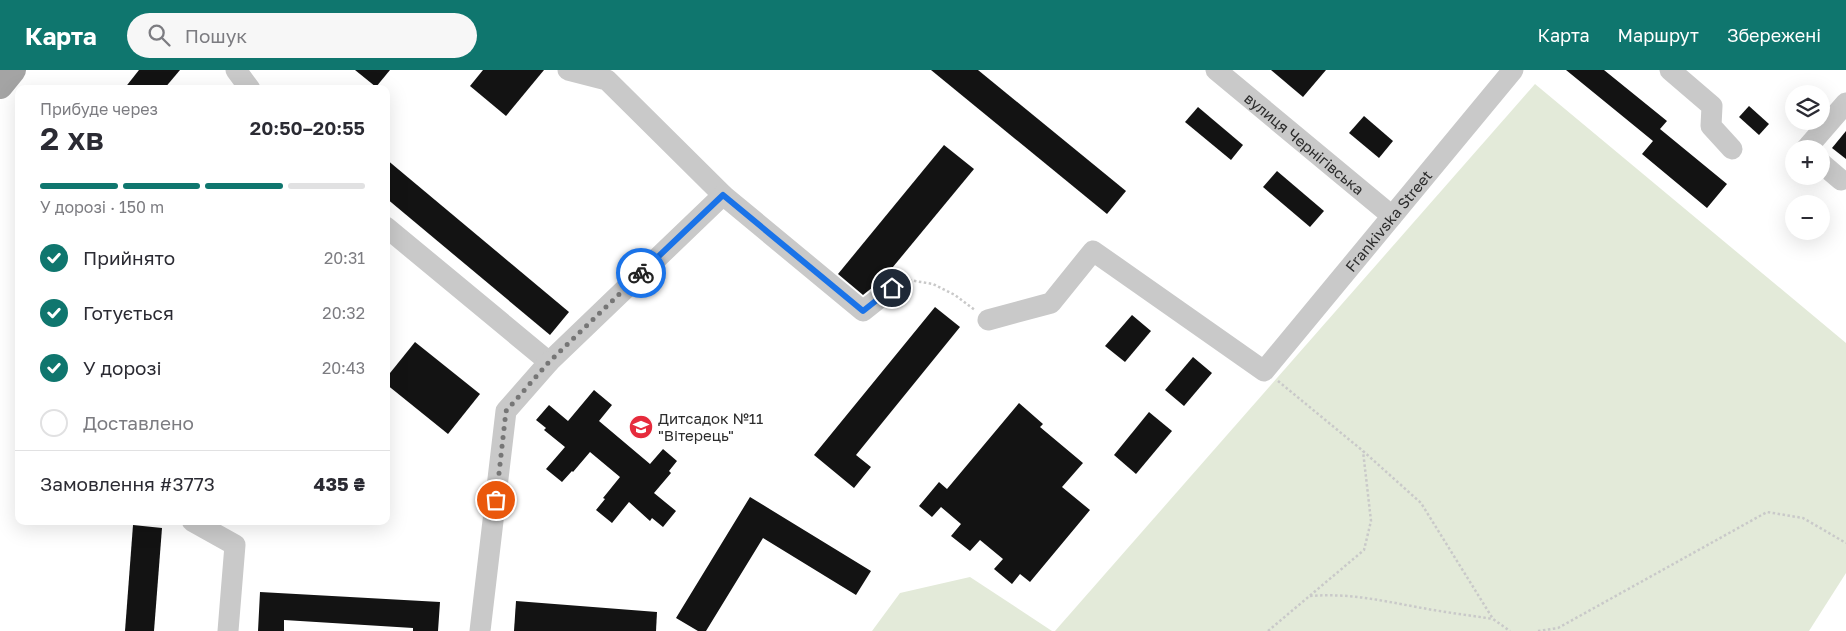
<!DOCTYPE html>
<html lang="uk">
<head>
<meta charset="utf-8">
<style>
	:root { --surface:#fff; --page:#f7f7f7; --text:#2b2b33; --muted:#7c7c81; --line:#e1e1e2; --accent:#0f766e }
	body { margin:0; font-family:"Golos Text",sans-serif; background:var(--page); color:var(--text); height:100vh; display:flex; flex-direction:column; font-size:19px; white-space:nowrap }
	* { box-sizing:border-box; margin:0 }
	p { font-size:16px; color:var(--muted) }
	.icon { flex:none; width:28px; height:28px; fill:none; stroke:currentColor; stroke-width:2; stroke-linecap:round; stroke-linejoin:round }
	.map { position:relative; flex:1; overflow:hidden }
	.sheet { position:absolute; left:15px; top:15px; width:375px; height:440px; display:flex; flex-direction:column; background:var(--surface); border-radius:10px; box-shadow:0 5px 20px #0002 }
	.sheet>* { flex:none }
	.fabs { position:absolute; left:1785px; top:15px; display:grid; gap:10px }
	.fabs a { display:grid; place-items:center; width:45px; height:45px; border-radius:50%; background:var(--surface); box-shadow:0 5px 20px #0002; font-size:25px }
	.pin { position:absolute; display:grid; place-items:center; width:42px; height:42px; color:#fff; margin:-21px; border:2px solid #fff; border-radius:50%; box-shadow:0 1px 5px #0007 }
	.courier { position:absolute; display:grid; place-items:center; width:50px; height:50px; margin:-25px; border:4px solid #1a73e8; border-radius:50%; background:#fff; color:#222; box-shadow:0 1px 6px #0007 }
	.overview em { font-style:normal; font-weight:600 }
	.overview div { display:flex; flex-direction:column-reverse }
	.overview { display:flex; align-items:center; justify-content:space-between; height:85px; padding:0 25px }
	h1 { font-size:32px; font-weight:600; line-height:38px }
	.bar { display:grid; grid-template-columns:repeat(4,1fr); gap:8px 5px; align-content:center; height:60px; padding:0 25px }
	.bar i { height:6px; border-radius:4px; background:var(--line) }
	.bar .on { background:var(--accent) }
	.bar p { grid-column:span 4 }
	.line { display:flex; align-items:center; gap:12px; padding:0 25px; border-top:1px solid var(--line) }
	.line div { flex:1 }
	ol { padding:0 25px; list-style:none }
	li { display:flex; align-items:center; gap:15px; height:55px }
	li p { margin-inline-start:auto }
	li .icon { padding:5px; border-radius:50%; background:var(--accent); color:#fff; stroke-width:4 }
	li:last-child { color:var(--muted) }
	li i { width:28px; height:28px; border:2px solid var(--line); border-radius:50% }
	header { display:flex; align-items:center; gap:30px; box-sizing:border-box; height:70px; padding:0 25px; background:var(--accent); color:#fff }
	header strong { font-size:24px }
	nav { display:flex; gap:28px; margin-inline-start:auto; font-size:18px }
	.search { width:350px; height:45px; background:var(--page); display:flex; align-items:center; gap:12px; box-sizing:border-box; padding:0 18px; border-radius:28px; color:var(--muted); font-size:19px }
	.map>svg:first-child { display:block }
	.green { fill:#e3ead9 }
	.building { fill:#131313 }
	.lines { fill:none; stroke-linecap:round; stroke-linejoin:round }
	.path { stroke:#c9c9c9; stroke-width:2.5; stroke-dasharray:2.5 2.5; stroke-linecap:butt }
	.minor { stroke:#c9c9c9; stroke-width:21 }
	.major { stroke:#a4a4a4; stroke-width:26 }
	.done { stroke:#767676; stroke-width:5; stroke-dasharray:0 9 }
	.route { stroke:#1a73e8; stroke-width:6 }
	.labels { text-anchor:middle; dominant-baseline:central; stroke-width:5; stroke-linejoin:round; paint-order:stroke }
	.street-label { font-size:15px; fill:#2c2c2c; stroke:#fff }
	.poi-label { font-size:15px; fill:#2c2c2c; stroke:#fff; text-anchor:start }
</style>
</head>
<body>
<header>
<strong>Карта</strong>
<div class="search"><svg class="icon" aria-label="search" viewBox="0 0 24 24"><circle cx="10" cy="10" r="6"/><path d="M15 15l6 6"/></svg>Пошук</div>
<nav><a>Карта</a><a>Маршрут</a><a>Збережені</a></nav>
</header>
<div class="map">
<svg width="1846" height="561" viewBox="0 0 1846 561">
	<rect width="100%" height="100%" fill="#fff"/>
	<!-- green -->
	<g class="green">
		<polygon points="1535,14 1846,273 1846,503 1809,561 1055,561"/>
		<polygon points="970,507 1052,561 872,561 900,523"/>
	</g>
	<!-- building -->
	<g class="building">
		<polygon points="139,0 180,0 164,19 124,19"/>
		<polygon points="355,0 390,0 376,17"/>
		<polygon points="483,0 544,0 506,46 470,16"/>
		<polygon points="931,0 978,0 1126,121 1107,144"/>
		<polygon points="1271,0 1326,0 1303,27"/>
		<polygon points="1566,0 1604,0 1667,51 1660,59 1727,114 1707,138 1642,84 1653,71"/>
		<polygon points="1749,36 1769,54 1759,65 1739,47"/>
		<polygon points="1198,37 1243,75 1231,90 1185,52"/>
		<polygon points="1364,46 1393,71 1379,88 1349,63"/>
		<polygon points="1846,61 1846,89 1832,78"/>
		<polygon points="944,75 974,99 883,209 863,225 838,204"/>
		<polygon points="386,89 569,242 550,265 386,128"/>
		<polygon points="1277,101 1324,141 1310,157 1263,117"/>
		<polygon points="935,237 960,257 856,385 871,397 854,418 814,385"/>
		<polygon points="1132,245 1151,261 1125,292 1105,276"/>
		<polygon points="415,272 480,324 448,364 386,314 386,308"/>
		<polygon points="1193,287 1212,303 1184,336 1165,320"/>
		<polygon points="594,320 612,335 599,351 650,394 663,379 677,391 669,401 671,403 654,423 676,441 663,457 652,448 650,451 629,432 612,453 596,440 605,429 603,428 620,407 590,382 573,402 572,401 562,412 546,399 565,377 544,360 546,358 536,350 549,335 568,351"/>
		<polygon points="1019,333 1043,354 1040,357 1083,393 1062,417 1090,440 1030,512 1020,504 1012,514 994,499 1003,489 980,470 970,481 951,466 961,454 941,437 932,447 919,436 939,412 947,419"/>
		<polygon points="1149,342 1172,361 1136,404 1114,385"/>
		<polygon points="750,427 871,501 856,525 763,468 706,561 698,561 676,548"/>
		<polygon points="133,455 162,458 154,561 125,561"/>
		<polygon points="260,522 440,532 438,561 413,561 413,558 284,550 284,561 258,561"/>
		<polygon points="516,531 657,542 656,561 514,561"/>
	</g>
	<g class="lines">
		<!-- path -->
		<g class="path">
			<polyline points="909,210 933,214 955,225 975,240"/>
			<polyline points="1278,311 1363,381 1421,433 1493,549 1510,561"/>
			<path d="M 1310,526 C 1349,523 1378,530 1417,537 C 1442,542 1468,545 1493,549"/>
			<polyline points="1268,561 1364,480 1371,451 1363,381"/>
			<polyline points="1538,561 1558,558 1767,442 1803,448 1846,473"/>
		</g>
		<!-- minor -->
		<g class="minor">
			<polyline points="236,0 250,19"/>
			<polyline points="568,0 607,10 723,125 863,241 892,218"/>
			<path id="s1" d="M 1216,0 L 1392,146"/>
			<polyline points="1670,0 1712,36 1711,56 1732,79"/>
			<polyline points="1806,79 1846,33"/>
			<polyline points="1821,93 1841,110"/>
			<polyline points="386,157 549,292 723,125"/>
			<path id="s2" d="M 988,250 L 1051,233 L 1093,181 L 1264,301 L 1513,0"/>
			<polyline points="192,451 235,475 228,561"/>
			<polyline points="480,561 506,341 549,292"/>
		</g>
		<!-- major -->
		<polyline class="major" points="0,16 13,0"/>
	</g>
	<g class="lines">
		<!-- done -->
		<polyline class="done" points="496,430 506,341 549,292 641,203"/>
		<!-- route -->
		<polyline class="route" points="641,203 723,125 863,241 892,218"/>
	</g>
	<!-- icons -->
	<defs>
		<g id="school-disc" transform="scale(1.25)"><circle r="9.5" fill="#e62b3c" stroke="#fff"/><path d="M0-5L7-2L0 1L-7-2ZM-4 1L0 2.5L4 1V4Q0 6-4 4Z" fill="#fff"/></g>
	</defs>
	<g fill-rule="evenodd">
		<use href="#school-disc" x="641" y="357"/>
	</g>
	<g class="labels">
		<!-- street labels -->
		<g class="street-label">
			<text stroke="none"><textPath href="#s1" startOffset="115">вулиця Чернігівська</textPath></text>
			<text stroke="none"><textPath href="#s2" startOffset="536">Frankivska Street</textPath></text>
		</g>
		<!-- poi labels -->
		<g class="poi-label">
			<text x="658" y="348">Дитсадок №11<tspan x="658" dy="17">"Вітерець"</tspan></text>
		</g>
	</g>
</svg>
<div class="fabs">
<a><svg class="icon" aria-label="layers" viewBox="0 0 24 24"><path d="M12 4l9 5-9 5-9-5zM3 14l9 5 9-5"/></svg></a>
<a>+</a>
<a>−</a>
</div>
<div class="pin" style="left:496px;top:430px;background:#ea580c"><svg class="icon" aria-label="bag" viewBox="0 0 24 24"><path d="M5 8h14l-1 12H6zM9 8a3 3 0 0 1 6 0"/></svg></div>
<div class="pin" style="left:892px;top:218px;background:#1f2937"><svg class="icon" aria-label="home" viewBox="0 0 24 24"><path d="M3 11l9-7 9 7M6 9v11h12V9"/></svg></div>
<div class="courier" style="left:641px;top:203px"><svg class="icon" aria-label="bike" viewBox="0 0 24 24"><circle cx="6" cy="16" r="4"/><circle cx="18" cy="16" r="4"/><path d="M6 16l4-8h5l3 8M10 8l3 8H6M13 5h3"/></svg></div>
<section class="sheet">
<div class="overview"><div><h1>2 хв</h1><p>Прибуде через</p></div><em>20:50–20:55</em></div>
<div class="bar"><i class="on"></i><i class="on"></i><i class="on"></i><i></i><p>У дорозі · 150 m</p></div>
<ol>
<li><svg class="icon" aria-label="check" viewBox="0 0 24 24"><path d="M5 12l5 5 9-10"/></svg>Прийнято<p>20:31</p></li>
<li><svg class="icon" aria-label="check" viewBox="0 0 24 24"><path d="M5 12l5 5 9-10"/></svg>Готується<p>20:32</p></li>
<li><svg class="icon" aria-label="check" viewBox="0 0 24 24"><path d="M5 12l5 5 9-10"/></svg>У дорозі<p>20:43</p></li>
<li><i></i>Доставлено</li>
</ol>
<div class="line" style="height:65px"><div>Замовлення #3773</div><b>435 ₴</b></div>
</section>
</div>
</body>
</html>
